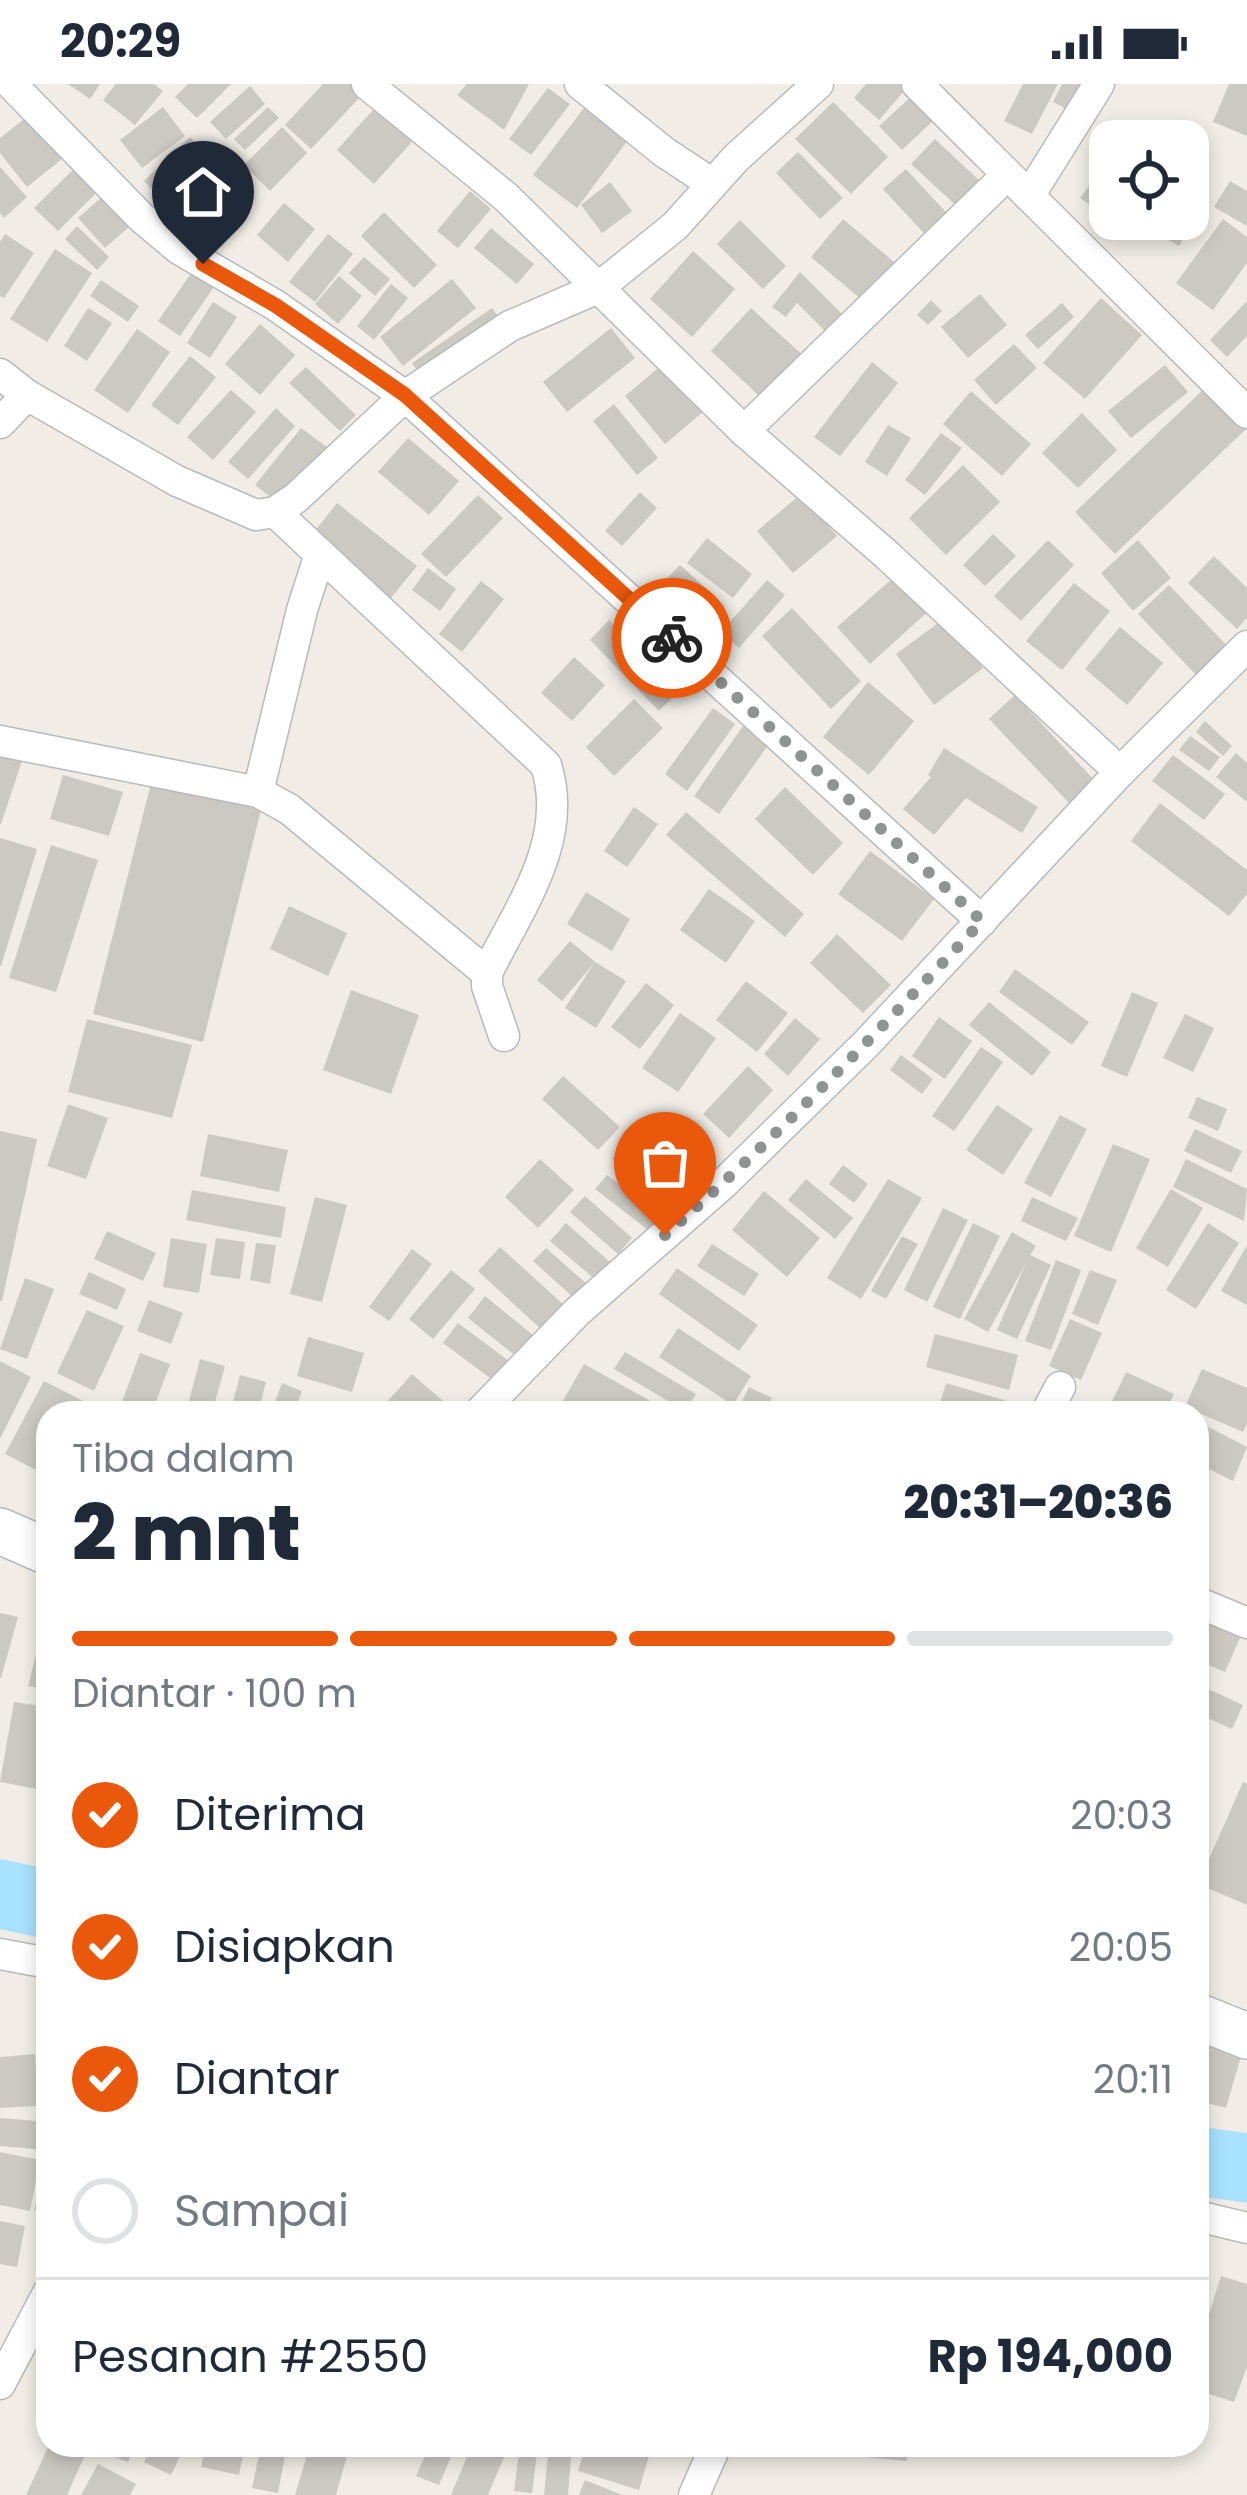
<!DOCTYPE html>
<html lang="id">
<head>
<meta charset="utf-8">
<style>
	:root { --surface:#fff; --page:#f2f2f3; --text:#1f2937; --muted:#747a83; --line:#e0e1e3; --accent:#ea580c }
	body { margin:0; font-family:Poppins,sans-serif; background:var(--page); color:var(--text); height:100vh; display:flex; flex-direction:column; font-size:45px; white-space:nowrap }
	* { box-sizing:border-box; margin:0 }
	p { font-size:39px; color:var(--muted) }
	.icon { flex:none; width:66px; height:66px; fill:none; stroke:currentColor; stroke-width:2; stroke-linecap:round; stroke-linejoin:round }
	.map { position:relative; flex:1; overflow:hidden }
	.sheet { position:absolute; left:36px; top:1317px; width:1173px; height:1056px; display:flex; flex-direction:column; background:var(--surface); border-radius:36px; box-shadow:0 6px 18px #0003 }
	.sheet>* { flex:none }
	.controls { position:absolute; left:1089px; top:36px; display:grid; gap:24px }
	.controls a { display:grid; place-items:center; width:120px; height:120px; border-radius:24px; background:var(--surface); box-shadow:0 6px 18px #0003; font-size:60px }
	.pin { position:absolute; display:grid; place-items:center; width:102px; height:102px; color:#fff; margin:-123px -51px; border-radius:50% 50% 50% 0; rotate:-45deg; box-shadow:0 0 12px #0007 }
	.pin .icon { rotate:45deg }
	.courier { position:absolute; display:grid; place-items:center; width:120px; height:120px; margin:-60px; border:9px solid #ea580c; border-radius:50%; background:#fff; color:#222; box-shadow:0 3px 15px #0007 }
	.overview em { font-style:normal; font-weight:800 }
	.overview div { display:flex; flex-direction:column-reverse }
	.overview { display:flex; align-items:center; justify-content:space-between; height:204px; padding:0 36px }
	h1 { font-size:78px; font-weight:800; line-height:90px }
	.bar { display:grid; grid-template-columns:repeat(4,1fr); gap:18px 12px; align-content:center; height:144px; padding:0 36px }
	.bar i { height:15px; border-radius:9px; background:var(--line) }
	.bar .current { background:var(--accent) }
	.bar p { grid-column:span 4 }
	.line { display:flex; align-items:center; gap:30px; padding:0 36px; border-top:3px solid var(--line) }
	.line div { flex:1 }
	ol { padding:0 36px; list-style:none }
	li { display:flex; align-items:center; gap:36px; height:132px }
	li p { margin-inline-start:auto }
	li .icon { padding:12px; border-radius:50%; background:var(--accent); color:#fff; stroke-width:4 }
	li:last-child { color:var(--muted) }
	li i { width:66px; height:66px; border:6px solid var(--line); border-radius:50% }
	.status { display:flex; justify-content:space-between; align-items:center; height:84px; padding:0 60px; background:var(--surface); direction:ltr }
	.status svg { height:33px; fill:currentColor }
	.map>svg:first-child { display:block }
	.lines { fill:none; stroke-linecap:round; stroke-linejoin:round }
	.river { stroke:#a8e2ff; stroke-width:69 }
	.building { fill:#ccc8c2 }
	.minor-casing { stroke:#b7babd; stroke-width:33 }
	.secondary-casing { stroke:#b5babe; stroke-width:48 }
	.minor { stroke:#fff; stroke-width:30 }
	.secondary { stroke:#fff; stroke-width:45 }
	.done { stroke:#919393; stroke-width:12; stroke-dasharray:0 21.6 }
	.route { stroke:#ea580c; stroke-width:15 }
</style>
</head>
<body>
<div class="status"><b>20:29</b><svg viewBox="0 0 49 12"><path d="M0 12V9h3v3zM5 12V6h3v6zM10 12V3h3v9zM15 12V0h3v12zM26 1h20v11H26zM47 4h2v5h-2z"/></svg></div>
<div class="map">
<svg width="1247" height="2411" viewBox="0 0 1247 2411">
	<rect width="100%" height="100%" fill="#f1ede6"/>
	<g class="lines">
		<!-- river -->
		<g class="river">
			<polyline points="0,1810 48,1820"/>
			<polyline points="1197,2077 1247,2084"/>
		</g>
	</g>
	<!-- building -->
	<g class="building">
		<polygon points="68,0 100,0 90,15"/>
		<polygon points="116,0 154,0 163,7 135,41 103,16"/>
		<polygon points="188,0 231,0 197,34 175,13"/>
		<polygon points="323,0 354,0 364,9 311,65 285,41"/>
		<polygon points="467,0 529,0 504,46 457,11"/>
		<polygon points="866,0 899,0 906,5 879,36 854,14"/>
		<polygon points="1023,0 1058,0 1032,50 1004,37"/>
		<polygon points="1062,0 1092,0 1076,30 1053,18"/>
		<polygon points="1229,0 1247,0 1247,52 1213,38"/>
		<polygon points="250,2 265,20 226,55 210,38"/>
		<polygon points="548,4 570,20 531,71 509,55"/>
		<polygon points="913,11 936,34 902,66 879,42"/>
		<polygon points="590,16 634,48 577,124 533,91"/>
		<polygon points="381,17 419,50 374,100 337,66"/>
		<polygon points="833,18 888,73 851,110 795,55"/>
		<polygon points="163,23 185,52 142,84 120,56"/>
		<polygon points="268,23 279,34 245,66 234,55"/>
		<polygon points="28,32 62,75 27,103 0,69 0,54"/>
		<polygon points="282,43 307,69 270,107 244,81"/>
		<polygon points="190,53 212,76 166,120 144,97"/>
		<polygon points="935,55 983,100 960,125 911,80"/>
		<polygon points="798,68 843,114 820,135 776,89"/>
		<polygon points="1110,74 1110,136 1080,114"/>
		<polygon points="84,75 107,98 58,147 34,124"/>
		<polygon points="0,83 27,113 4,134 0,129"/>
		<polygon points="906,85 953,136 931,157 883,105"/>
		<polygon points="217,87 241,112 197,153 174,128"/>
		<polygon points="1188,96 1209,107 1179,162 1142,141 1145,135 1188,135"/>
		<polygon points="1230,97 1247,107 1247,142 1214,123"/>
		<polygon points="610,98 632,127 602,149 581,121"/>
		<polygon points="112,104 139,134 105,164 78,134"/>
		<polygon points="470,107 491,125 458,164 437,147"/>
		<polygon points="284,119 315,145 288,178 257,151"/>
		<polygon points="384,128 437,181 414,204 361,152"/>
		<polygon points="843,135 900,183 868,221 811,173"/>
		<polygon points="1223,135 1247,153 1247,179 1213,226 1176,199"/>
		<polygon points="740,136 786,182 763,205 717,160"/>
		<polygon points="77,142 109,173 97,186 65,155"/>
		<polygon points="491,144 534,180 517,200 474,164"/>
		<polygon points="5,150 34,169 4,214 0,212 0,158"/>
		<polygon points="328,150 353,170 315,218 289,198"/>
		<polygon points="55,165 92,189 47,258 10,235"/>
		<polygon points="693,167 735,205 692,253 650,215"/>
		<polygon points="364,173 390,195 375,212 349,189"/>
		<polygon points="192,188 214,203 180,252 158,237"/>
		<polygon points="800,188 851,239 834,256 797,219 786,233 772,223"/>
		<polygon points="339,192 362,212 338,240 315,220"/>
		<polygon points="452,195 476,224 403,282 380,253"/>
		<polygon points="101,196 139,222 128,238 90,212"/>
		<polygon points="391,200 408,214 374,256 357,242"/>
		<polygon points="980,210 1007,241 968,274 941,243"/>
		<polygon points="1101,214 1142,251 1085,315 1043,279"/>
		<polygon points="931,216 942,227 928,241 917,231"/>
		<polygon points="1247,217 1247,252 1227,273 1210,256"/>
		<polygon points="213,218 237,233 210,274 187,259"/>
		<polygon points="1062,219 1074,233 1038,265 1025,251"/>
		<polygon points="88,224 112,239 87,277 64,262"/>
		<polygon points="492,224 504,241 424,296 412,279"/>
		<polygon points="751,224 808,276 767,319 711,267"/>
		<polygon points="260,240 295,271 260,311 225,280"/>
		<polygon points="611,244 635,274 567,328 543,298"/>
		<polygon points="137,245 170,268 128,329 94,306"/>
		<polygon points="1014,260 1037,284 996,321 974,296"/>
		<polygon points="190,272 216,293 178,341 151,321"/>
		<polygon points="872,278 898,299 840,372 814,353"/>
		<polygon points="663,280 703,328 665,360 625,312"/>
		<polygon points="1165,281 1188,308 1131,354 1108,327"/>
		<polygon points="306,283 356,331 340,347 289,299"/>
		<polygon points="1206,303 1246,345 1115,470 1075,428"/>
		<polygon points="231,306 256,328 213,376 187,353"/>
		<polygon points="971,307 1031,360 1002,392 943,340"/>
		<polygon points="614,320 658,374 637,391 593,337"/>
		<polygon points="276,324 295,342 248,395 228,378"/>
		<polygon points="1082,329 1117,366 1078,404 1042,369"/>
		<polygon points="888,341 911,354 887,392 865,378"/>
		<polygon points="301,344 327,363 281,421 255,401"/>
		<polygon points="941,349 962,364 925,411 905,396"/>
		<polygon points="408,354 459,397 429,431 378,388"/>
		<polygon points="963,381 1000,418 946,471 909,434"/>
		<polygon points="640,408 657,424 622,462 605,447"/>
		<polygon points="801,410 837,452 793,489 757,447"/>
		<polygon points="478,411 503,434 446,493 421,470"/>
		<polygon points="337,419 417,482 386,520 307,457"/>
		<polygon points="993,450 1016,472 985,502 963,481"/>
		<polygon points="707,454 752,490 733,514 687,479"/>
		<polygon points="1048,456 1074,481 1021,537 994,512"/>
		<polygon points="1138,456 1171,494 1133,527 1101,489"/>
		<polygon points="1214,472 1247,504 1247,534 1237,545 1188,499"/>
		<polygon points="680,481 725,522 704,545 659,503"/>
		<polygon points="428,484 456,505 440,527 412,506"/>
		<polygon points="900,488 932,524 870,580 837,543"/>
		<polygon points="767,496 785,511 739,564 721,548"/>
		<polygon points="481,497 504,515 462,568 439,550"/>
		<polygon points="1074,499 1110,527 1062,586 1026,557"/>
		<polygon points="1169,501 1231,566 1200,595 1138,530"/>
		<polygon points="658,513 710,566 700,575 648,523"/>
		<polygon points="792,524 861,597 831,625 762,552"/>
		<polygon points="945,534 983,584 934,621 896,570"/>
		<polygon points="609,536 679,607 659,627 590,556"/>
		<polygon points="1120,543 1163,579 1127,621 1085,585"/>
		<polygon points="574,573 605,601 572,637 541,609"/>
		<polygon points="868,598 914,637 869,691 823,653"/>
		<polygon points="1015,611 1096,698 1071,721 989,635"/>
		<polygon points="634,615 663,644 614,692 586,663"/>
		<polygon points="713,624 735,640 687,707 665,690"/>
		<polygon points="1205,637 1232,662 1223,672 1196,648"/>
		<polygon points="743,642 769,660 719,730 694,712"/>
		<polygon points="1190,652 1220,673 1209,687 1179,666"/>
		<polygon points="944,664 1038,723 1022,749 966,714 934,751 903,725 931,693 928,691"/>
		<polygon points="1236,669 1247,679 1247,718 1216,693"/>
		<polygon points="0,670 22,677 1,740 0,740"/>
		<polygon points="1173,671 1225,710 1204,736 1152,697"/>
		<polygon points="63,691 123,708 109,752 50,735"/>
		<polygon points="151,699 261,726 203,958 93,930"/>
		<polygon points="785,703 843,759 813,791 755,735"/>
		<polygon points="1160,719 1247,786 1247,810 1229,832 1131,757"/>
		<polygon points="634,723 658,740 627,783 604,767"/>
		<polygon points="686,728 804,830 785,853 666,751"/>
		<polygon points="0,754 37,765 1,882 0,882"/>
		<polygon points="51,761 98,776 56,908 9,894"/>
		<polygon points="870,767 934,815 902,857 838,810"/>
		<polygon points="709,805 755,837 726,879 680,846"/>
		<polygon points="586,808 630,835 612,867 567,840"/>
		<polygon points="289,822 347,849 328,892 270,865"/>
		<polygon points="837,850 891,901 863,929 810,879"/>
		<polygon points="570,857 595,878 562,917 537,896"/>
		<polygon points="595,878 626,897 596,944 565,924"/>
		<polygon points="1015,885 1089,938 1072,961 999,908"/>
		<polygon points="746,897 788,929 757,968 716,936"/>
		<polygon points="646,899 674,921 640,965 611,943"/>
		<polygon points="351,906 419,931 391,1010 323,986"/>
		<polygon points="1132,908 1158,919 1127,993 1101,982"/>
		<polygon points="989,918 1051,968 1032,992 969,941"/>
		<polygon points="680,929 716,954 678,1008 642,984"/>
		<polygon points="1185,930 1214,944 1193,988 1163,974"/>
		<polygon points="939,933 972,957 945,995 912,972"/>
		<polygon points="795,934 820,955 788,992 764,970"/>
		<polygon points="87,935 192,961 172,1034 68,1008"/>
		<polygon points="981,963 1003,978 954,1047 932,1032"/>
		<polygon points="901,971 933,995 922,1010 890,986"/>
		<polygon points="748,982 773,1006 729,1054 703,1030"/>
		<polygon points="563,992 620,1043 598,1066 542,1015"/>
		<polygon points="1197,1013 1227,1025 1218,1047 1188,1034"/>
		<polygon points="68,1020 108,1034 86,1095 47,1082"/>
		<polygon points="997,1021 1033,1045 1003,1091 966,1066"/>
		<polygon points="1060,1031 1087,1045 1051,1113 1024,1099"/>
		<polygon points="1195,1045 1242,1067 1231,1089 1184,1067"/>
		<polygon points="0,1047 37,1055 2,1217 0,1217"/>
		<polygon points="208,1050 288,1066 279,1108 200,1092"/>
		<polygon points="630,1053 687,1099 669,1121 612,1075"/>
		<polygon points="1113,1060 1150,1075 1111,1168 1074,1152"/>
		<polygon points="540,1075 574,1106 538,1144 505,1113"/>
		<polygon points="1186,1075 1247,1105 1244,1137 1173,1103"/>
		<polygon points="843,1081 868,1100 854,1119 829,1100"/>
		<polygon points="607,1091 661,1132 648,1146 595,1105"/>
		<polygon points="806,1095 853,1134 835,1155 788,1116"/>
		<polygon points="888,1095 922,1114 861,1215 827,1194"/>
		<polygon points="1171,1105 1203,1124 1168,1183 1136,1164"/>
		<polygon points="192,1106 286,1123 281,1154 186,1136"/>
		<polygon points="764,1107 820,1154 787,1193 732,1146"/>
		<polygon points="585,1112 632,1154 618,1170 570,1128"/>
		<polygon points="315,1113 347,1121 322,1218 290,1210"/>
		<polygon points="1032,1113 1078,1134 1066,1157 1021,1137"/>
		<polygon points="943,1124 968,1136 927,1218 904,1206"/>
		<polygon points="566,1139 619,1186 604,1203 550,1157"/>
		<polygon points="973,1139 1000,1152 960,1235 933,1223"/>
		<polygon points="1208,1139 1239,1159 1196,1225 1166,1206"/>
		<polygon points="107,1147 156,1169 143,1197 94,1175"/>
		<polygon points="1012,1148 1036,1162 1030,1171 1051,1181 1017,1255 997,1246 1026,1179 988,1248 964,1235"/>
		<polygon points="902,1152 918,1160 886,1215 871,1207"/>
		<polygon points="171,1154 207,1160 199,1209 163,1203"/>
		<polygon points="216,1154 245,1158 240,1195 210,1191"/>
		<polygon points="256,1159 276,1161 270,1200 250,1196"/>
		<polygon points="712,1160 759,1190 744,1212 697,1182"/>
		<polygon points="1247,1161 1247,1221 1221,1207"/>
		<polygon points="500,1163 564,1221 542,1246 478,1187"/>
		<polygon points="546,1164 588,1201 575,1215 533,1177"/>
		<polygon points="412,1165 432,1180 389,1237 369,1223"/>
		<polygon points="1056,1176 1081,1186 1051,1266 1025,1257"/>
		<polygon points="677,1184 758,1241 739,1267 659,1210"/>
		<polygon points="451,1186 475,1205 433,1255 409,1235"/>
		<polygon points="1090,1186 1117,1196 1098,1241 1072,1230"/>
		<polygon points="89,1188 126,1205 117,1226 79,1210"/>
		<polygon points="25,1194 54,1205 27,1275 0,1265"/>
		<polygon points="485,1212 534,1252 517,1273 468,1234"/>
		<polygon points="149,1216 183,1229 171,1260 137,1247"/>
		<polygon points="87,1226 124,1242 94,1307 57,1289"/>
		<polygon points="1070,1235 1102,1249 1081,1296 1049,1282"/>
		<polygon points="458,1239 513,1280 498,1300 443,1259"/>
		<polygon points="678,1244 751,1292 733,1321 659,1273"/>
		<polygon points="935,1250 1018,1271 1009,1306 926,1283"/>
		<polygon points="308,1253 364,1269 352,1308 297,1292"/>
		<polygon points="625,1268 696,1310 685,1327 614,1285"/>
		<polygon points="140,1269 170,1280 152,1329 118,1329"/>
		<polygon points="200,1275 225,1282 212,1329 186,1329"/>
		<polygon points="0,1277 31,1293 0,1355"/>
		<polygon points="584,1280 672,1329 556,1329"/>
		<polygon points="1202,1285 1247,1304 1247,1340 1243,1348 1185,1323"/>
		<polygon points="1126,1288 1174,1310 1165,1329 1108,1326"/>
		<polygon points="412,1290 443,1317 432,1329 377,1329"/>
		<polygon points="240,1291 266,1298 258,1329 230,1329"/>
		<polygon points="44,1297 87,1319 82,1329 48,1329 48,1392 5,1370"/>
		<polygon points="282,1299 302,1307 294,1329 271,1329"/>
		<polygon points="946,1299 1014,1319 1012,1329 937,1329"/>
		<polygon points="749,1303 772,1314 765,1329 736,1329"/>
		<polygon points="1197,1337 1247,1363 1233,1397 1197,1379"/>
		<polygon points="0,1529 18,1533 1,1594 0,1594"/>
		<polygon points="1197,1534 1240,1554 1225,1588 1197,1576"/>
		<polygon points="44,1538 48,1539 48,1606 28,1602"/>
		<polygon points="1197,1600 1243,1621 1232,1645 1197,1629"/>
		<polygon points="14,1618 48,1623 48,1647 37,1705 0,1698"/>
		<polygon points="1243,1698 1247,1700 1247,1821 1198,1800"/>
		<polygon points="1197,1956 1242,1969 1226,2024 1197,2016"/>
		<polygon points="44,1962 48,1962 48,2017 43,2017"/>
		<polygon points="35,1970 38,2022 0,2024 0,1973"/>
		<polygon points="0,2034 48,2038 48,2066 0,2062"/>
		<polygon points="0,2068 40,2076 30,2127 0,2121"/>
		<polygon points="47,2082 48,2082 48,2130 34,2126"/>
		<polygon points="0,2137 25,2142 17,2183 0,2180"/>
		<polygon points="1221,2192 1247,2200 1247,2283 1234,2318 1197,2306 1197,2269"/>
		<polygon points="49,2361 88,2364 67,2411 26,2411"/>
		<polygon points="99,2361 135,2361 128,2378 97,2366"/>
		<polygon points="152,2361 185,2361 171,2391 144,2378"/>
		<polygon points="206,2361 245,2361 239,2391 201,2383"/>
		<polygon points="261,2361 287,2361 278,2409 252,2404"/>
		<polygon points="310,2361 350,2361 336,2411 295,2411"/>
		<polygon points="430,2361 456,2361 439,2401 416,2392"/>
		<polygon points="472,2361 509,2361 488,2411 451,2411"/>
		<polygon points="520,2361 538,2361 532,2409 514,2407"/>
		<polygon points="549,2361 572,2361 568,2411 544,2411"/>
		<polygon points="586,2361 652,2362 639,2406 578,2387"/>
		<polygon points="845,2361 907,2361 907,2377 845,2371"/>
		<polygon points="98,2380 136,2400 130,2411 81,2411"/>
		<polygon points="585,2396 622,2411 579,2411"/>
	</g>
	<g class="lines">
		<!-- minor casing -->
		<g class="minor-casing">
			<g id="minor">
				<polyline points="11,0 142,134 179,165 275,221 405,312 982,837"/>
				<polyline points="367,0 506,113 744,347 887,471 1120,688"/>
				<polyline points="580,0 664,68 711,99"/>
				<polyline points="917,0 1247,329"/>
				<polyline points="1029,112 1099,0"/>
				<polyline points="0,290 27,311"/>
				<polyline points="0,339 27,311 177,397 256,431 275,428 296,414 405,312 510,242 598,204 675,142 736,74 818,0"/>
				<polyline points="744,347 1007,91"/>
				<path d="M 275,428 L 546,681 C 570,756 519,824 487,889 L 487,902 L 504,952"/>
				<polyline points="0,657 258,708 289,725 487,889"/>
				<polyline points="258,708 302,526 320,470"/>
				<polyline points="479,1329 577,1228 724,1099 866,960 1120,688 1247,562"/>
				<polyline points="1046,1329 1060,1303"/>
				<polyline points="1197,1518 1247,1539"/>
				<polyline points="0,1870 48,1879"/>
				<polyline points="1197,2132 1247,2144"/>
				<polyline points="0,2300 48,2209"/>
				<polyline points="694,2411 716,2361"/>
			</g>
		</g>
		<!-- secondary casing -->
		<g class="secondary-casing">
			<g id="secondary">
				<polyline points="0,1447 48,1468"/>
				<polyline points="1197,1932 1247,1952"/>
			</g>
		</g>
		<!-- minor -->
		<use href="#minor" class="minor"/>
		<!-- secondary -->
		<use href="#secondary" class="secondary"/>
	</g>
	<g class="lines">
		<!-- done -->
		<path class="done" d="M 665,1151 C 777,1053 880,946 982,837 L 672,554"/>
		<!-- route -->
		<polyline class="route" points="203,180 275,221 405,311 672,554"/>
	</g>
</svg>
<div class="controls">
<a><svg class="icon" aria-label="locate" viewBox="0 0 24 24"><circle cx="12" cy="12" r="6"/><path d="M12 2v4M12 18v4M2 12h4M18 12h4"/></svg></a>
</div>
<div class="pin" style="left:665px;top:1151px;background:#ea580c"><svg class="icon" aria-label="bag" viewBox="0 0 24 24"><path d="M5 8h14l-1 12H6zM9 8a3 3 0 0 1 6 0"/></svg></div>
<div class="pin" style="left:203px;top:180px;background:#1f2937"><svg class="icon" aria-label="home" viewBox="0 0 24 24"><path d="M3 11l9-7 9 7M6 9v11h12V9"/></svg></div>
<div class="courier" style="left:672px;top:554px"><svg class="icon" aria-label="bike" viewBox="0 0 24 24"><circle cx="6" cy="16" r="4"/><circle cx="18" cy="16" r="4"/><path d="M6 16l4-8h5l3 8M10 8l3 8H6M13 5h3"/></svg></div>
<section class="sheet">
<div class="overview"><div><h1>2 mnt</h1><p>Tiba dalam</p></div><em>20:31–20:36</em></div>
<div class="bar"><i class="current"></i><i class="current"></i><i class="current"></i><i></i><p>Diantar · 100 m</p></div>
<ol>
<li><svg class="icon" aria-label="check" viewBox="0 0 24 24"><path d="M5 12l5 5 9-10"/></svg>Diterima<p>20:03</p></li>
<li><svg class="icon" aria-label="check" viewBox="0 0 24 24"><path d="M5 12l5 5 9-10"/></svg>Disiapkan<p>20:05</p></li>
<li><svg class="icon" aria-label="check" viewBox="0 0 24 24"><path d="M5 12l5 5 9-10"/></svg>Diantar<p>20:11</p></li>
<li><i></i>Sampai</li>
</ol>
<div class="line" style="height:156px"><div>Pesanan #2550</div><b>Rp 194,000</b></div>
</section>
</div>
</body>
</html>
